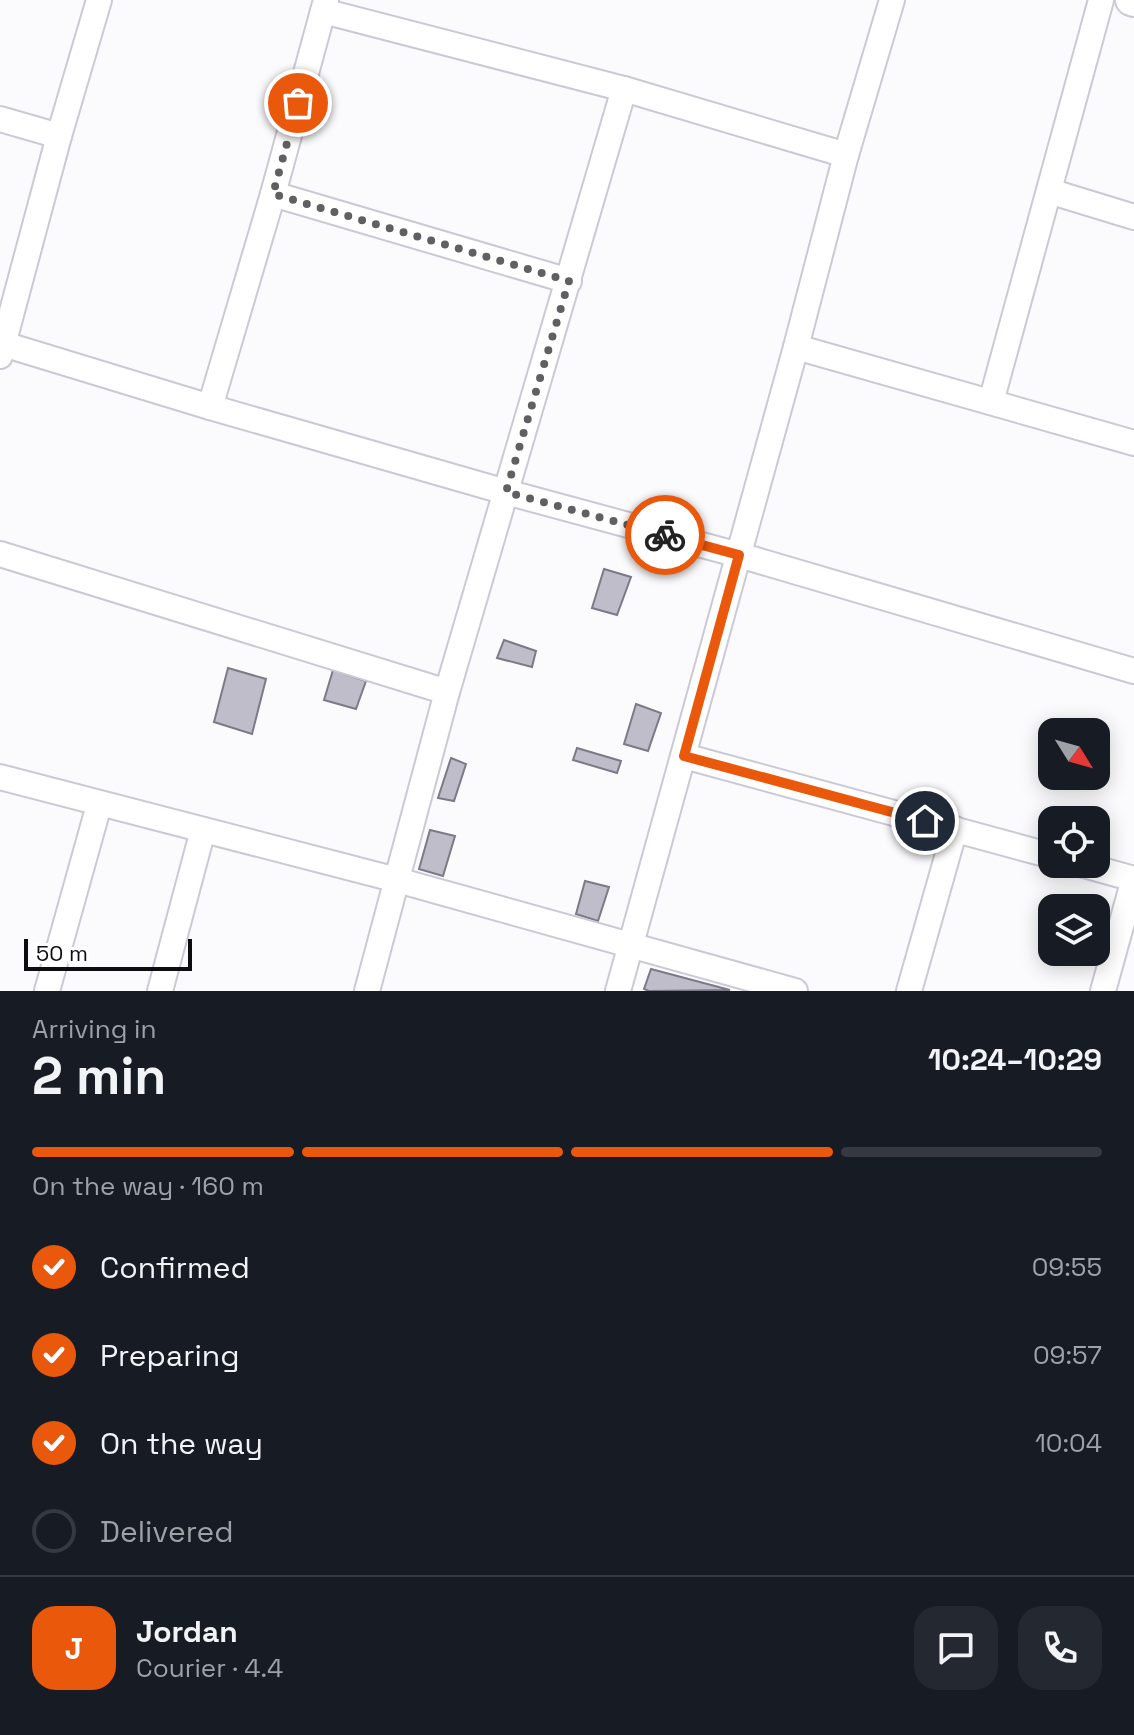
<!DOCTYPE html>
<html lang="en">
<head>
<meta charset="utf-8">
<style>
	:root { --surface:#171b24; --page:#242831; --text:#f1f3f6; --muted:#9ea1a6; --line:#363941; --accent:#ea580c }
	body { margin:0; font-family:"Space Grotesk",sans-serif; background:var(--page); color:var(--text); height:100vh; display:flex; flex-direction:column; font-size:30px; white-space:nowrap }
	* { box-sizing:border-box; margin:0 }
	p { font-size:26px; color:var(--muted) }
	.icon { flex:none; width:44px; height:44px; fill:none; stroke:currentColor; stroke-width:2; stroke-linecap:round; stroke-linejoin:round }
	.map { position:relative; height:991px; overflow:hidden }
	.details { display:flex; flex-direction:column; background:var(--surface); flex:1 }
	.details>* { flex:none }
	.needle { width:52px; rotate:127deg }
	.controls { position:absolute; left:1038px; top:718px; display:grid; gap:16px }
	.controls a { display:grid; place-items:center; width:72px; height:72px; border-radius:16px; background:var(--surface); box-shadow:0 4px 20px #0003; font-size:40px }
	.scale { position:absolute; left:24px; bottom:20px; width:168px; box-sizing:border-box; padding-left:8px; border:4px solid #0d0c10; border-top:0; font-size:22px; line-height:28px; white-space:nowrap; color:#0d0c10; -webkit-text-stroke:6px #fff; paint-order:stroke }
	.pin { position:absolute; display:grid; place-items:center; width:68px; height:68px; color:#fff; margin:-34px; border:4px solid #fff; border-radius:50%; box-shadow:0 2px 8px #0007 }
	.courier { position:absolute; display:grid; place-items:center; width:80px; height:80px; margin:-40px; border:6px solid #ea580c; border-radius:50%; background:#fff; color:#222; box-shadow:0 2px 10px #0007 }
	.headline em { font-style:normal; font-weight:800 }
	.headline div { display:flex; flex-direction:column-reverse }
	.headline { display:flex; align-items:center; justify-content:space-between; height:136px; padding:0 32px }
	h1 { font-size:52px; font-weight:800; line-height:60px }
	.bar { display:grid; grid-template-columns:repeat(4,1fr); gap:12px 8px; align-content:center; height:96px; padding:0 32px }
	.bar i { height:10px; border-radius:6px; background:var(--line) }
	.bar .active { background:var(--accent) }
	.bar p { grid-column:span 4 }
	.line { display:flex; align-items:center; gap:20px; padding:0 32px; border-top:2px solid var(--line) }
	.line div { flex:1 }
	.round { display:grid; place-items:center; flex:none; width:84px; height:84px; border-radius:24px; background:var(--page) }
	ol { padding:0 32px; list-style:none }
	li { display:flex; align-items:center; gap:24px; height:88px }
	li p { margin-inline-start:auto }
	li .icon { padding:8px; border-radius:50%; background:var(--accent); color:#fff; stroke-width:4 }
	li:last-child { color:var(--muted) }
	li i { width:44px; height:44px; border:4px solid var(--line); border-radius:50% }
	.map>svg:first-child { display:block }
	.building { fill:#bebdc9; stroke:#7c7a86; stroke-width:2 }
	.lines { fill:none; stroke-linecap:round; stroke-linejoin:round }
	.minor-casing { stroke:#cbc9d6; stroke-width:28 }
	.tertiary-casing { stroke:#cbc9d6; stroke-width:34 }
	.minor { stroke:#fff; stroke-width:24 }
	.tertiary { stroke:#fff; stroke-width:30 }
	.done { stroke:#606063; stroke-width:8; stroke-dasharray:0 14.4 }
	.route { stroke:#ea580c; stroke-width:10 }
</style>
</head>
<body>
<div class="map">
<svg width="1134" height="991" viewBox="0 0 1134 991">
	<rect width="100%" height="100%" fill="#fbfbfd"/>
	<!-- building -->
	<g class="building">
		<polygon points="604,569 631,577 617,615 592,608"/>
		<polygon points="504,640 536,651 532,667 497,658"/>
		<polygon points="228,668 266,679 252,734 214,722"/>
		<polygon points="333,670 366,681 356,709 324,700"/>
		<polygon points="636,704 661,713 648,751 624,744"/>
		<polygon points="577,748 621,761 617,773 573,760"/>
		<polygon points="451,758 466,764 454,801 438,798"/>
		<polygon points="430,830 455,836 443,876 419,869"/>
		<polygon points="585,881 609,887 598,921 576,914"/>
		<polygon points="651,969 730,990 649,991 644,989"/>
	</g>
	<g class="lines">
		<!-- minor casing -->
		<g class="minor-casing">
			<g id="minor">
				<polyline points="323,11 624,89 846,155"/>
				<polyline points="0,119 59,136"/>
				<polyline points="1049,191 1134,217"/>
				<polyline points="273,194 569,281"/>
				<polyline points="0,343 210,407 506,492 739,555 1134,671"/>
				<polyline points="796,347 1134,443"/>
				<polyline points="0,356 59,136 99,0"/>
				<polyline points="991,402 1101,0"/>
				<polyline points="210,407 273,194 326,0"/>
				<polyline points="0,554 447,692"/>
				<polyline points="684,756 1052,856"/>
				<polyline points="0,777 397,880 795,991"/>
				<polyline points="1080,864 1134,879 1103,991"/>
				<polyline points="47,991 99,805"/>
				<polyline points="160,991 203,830"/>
				<polyline points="367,991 447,692 624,89"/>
				<polyline points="618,991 796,347 846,155 892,0"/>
				<polyline points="909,991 955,829"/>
			</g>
		</g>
		<!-- tertiary casing -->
		<g class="tertiary-casing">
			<polyline id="tertiary" points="1131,0 1134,1"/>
		</g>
		<!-- minor -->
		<use href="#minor" class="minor"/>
		<!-- tertiary -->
		<use href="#tertiary" class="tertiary"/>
	</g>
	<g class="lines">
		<!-- done -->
		<polyline class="done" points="298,103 273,194 569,281 506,492 665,535"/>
		<!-- route -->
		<polyline class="route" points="665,535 739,555 684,756 925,821"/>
	</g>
</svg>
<div class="controls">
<a><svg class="needle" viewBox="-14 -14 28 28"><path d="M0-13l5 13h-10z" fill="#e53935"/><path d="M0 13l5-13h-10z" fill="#9ea1a6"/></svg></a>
<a><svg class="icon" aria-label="locate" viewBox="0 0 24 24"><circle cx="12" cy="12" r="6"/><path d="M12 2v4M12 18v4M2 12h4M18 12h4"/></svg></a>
<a><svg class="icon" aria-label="layers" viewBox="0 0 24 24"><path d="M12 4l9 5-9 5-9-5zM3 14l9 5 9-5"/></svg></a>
</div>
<div class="scale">50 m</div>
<div class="pin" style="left:298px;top:103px;background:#ea580c"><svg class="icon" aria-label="bag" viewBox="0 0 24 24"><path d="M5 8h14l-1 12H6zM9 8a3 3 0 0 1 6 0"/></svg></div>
<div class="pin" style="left:925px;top:821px;background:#1f2937"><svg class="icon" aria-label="home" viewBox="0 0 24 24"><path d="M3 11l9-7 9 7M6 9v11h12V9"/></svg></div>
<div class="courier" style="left:665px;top:535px"><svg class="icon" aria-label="bike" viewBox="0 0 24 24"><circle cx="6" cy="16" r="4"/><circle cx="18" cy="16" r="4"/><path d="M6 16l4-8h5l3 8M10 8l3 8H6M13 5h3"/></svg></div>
</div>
<section class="details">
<div class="headline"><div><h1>2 min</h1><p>Arriving in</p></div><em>10:24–10:29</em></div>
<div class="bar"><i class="active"></i><i class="active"></i><i class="active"></i><i></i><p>On the way · 160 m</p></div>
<ol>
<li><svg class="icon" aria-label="check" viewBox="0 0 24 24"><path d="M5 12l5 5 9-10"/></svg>Confirmed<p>09:55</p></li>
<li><svg class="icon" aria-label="check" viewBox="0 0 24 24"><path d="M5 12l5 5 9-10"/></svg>Preparing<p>09:57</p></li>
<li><svg class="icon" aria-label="check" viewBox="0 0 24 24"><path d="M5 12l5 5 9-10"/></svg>On the way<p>10:04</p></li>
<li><i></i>Delivered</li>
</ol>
<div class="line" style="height:144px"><b class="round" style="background:var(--accent);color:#fff">J</b><div><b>Jordan</b><p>Courier · 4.4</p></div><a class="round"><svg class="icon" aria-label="chat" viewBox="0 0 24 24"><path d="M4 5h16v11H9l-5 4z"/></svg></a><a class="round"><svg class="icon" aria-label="phone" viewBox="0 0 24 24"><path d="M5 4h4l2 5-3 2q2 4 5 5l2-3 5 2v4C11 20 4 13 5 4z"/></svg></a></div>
</section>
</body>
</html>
